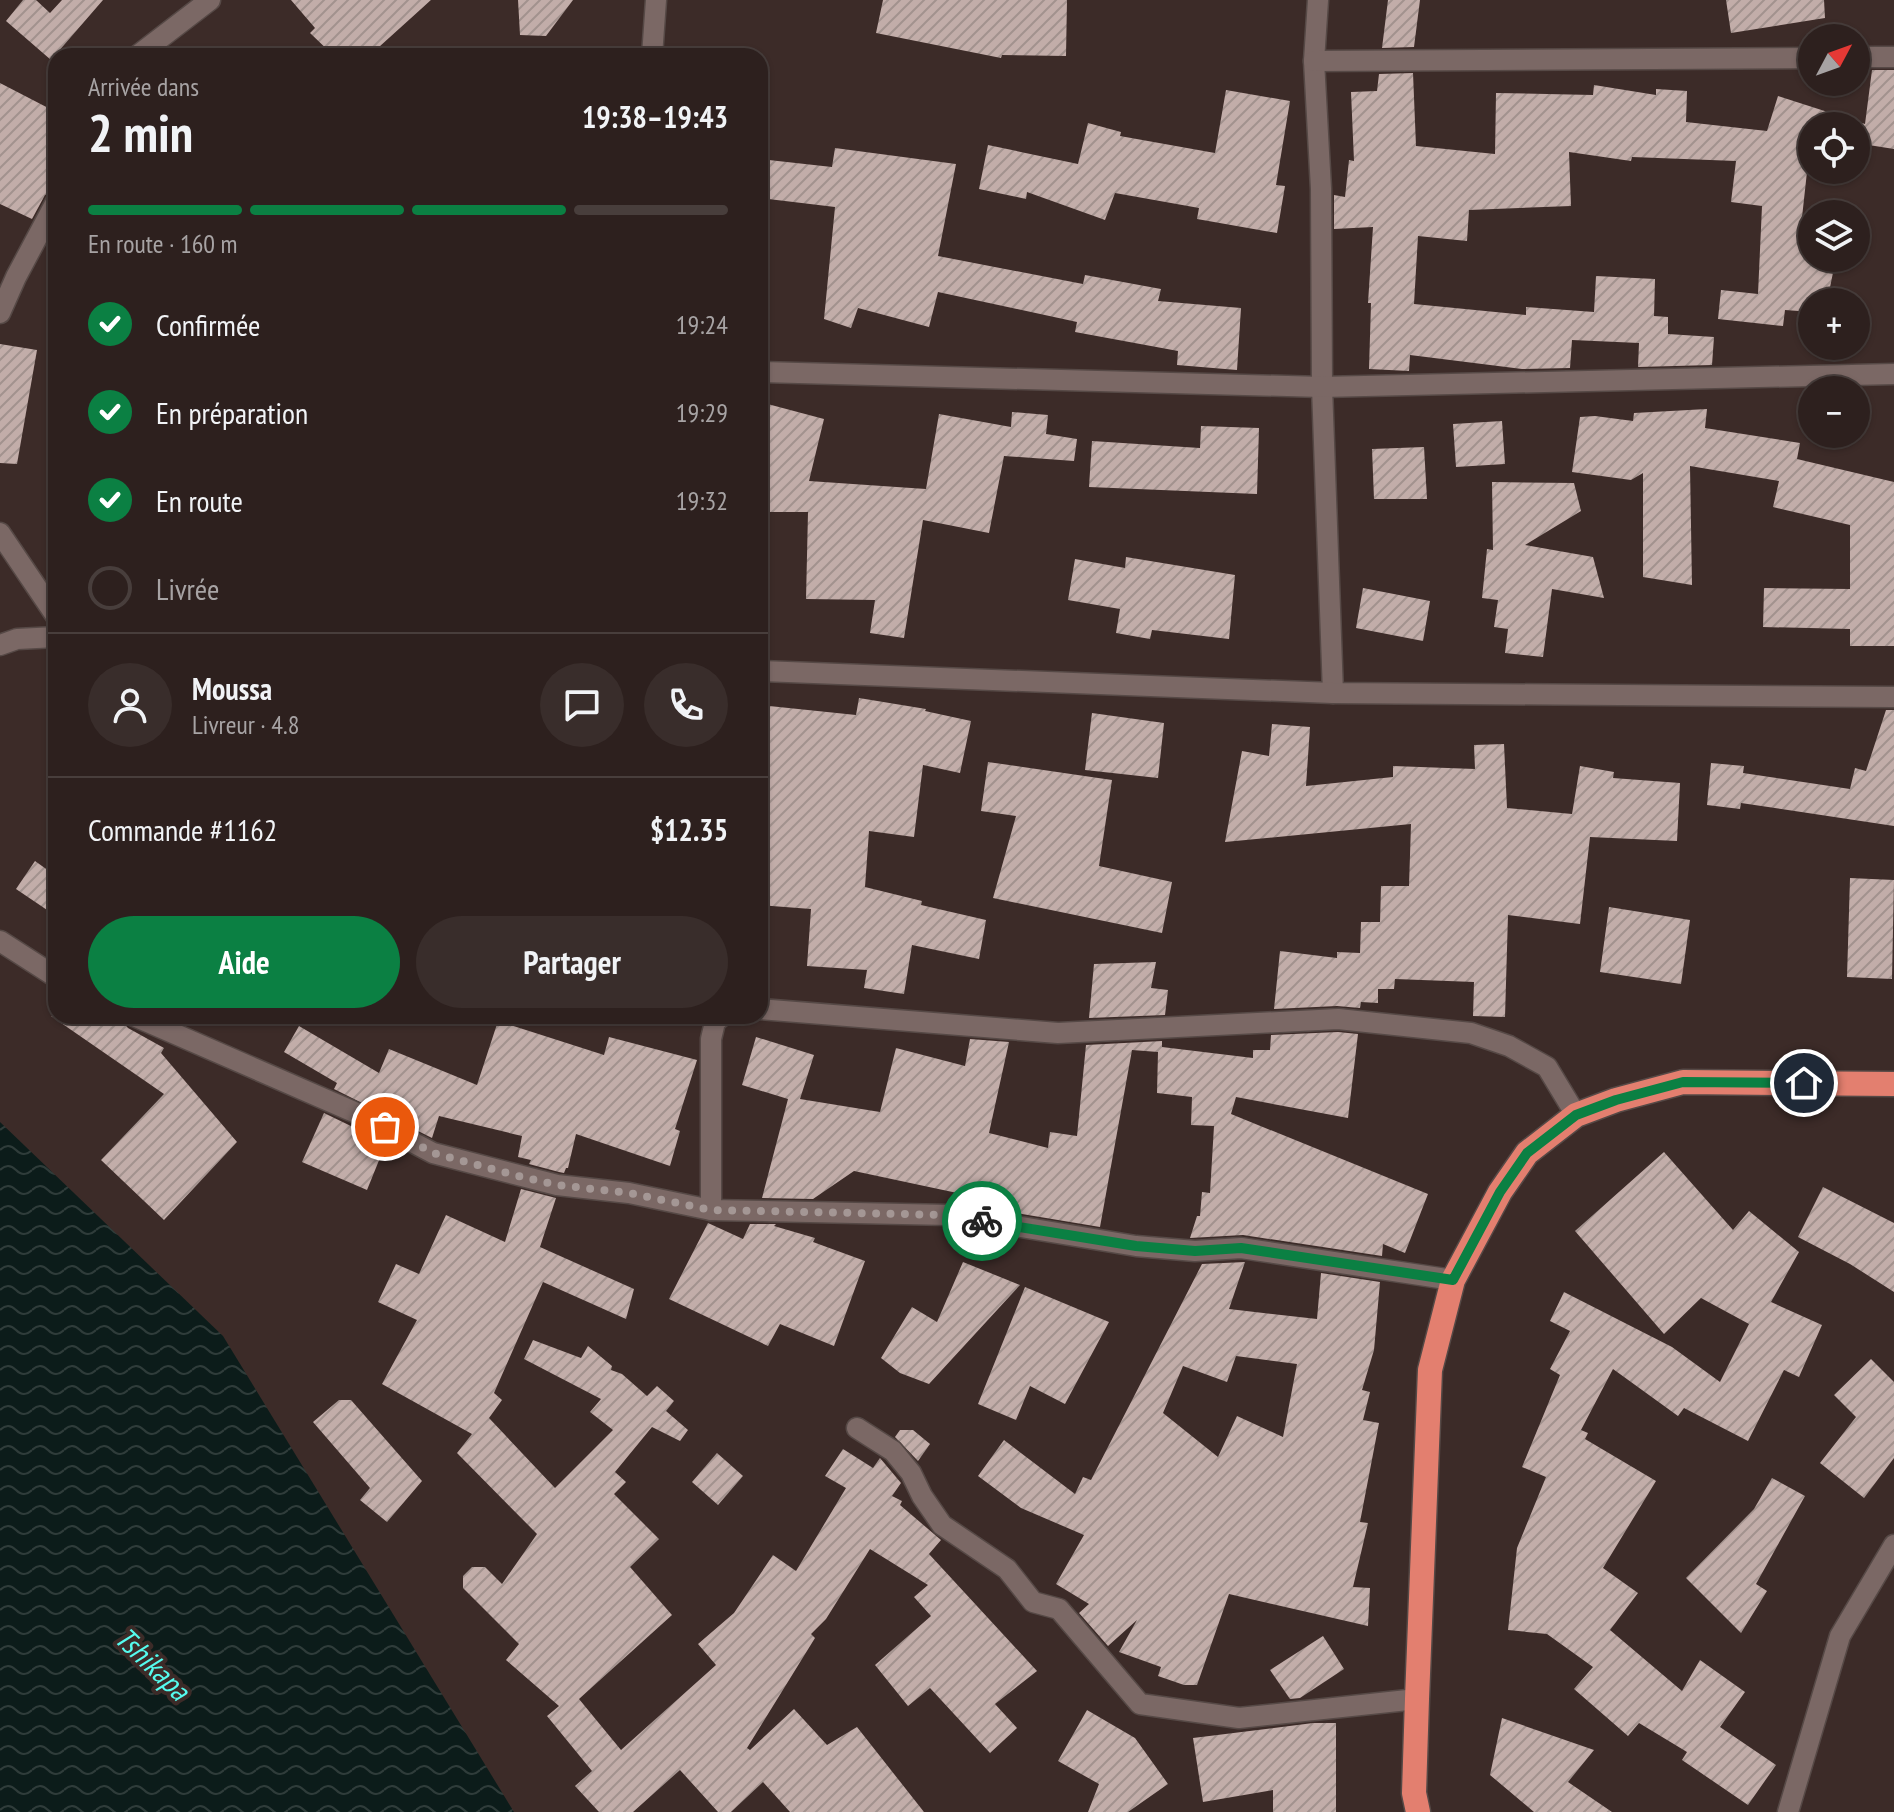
<!DOCTYPE html>
<html lang="fr">
<head>
<meta charset="utf-8">
<style>
	:root { --surface:#2d201e; --page:#392d2b; --text:#f1f3f6; --muted:#a7a3a4; --line:#483e3c; --accent:#0b8043 }
	body { margin:0; font-family:"PT Sans Narrow",sans-serif; background:var(--page); color:var(--text); height:100vh; display:flex; flex-direction:column; font-size:30px; white-space:nowrap }
	* { box-sizing:border-box; margin:0 }
	p { font-size:26px; color:var(--muted) }
	.icon { flex:none; width:44px; height:44px; fill:none; stroke:currentColor; stroke-width:2; stroke-linecap:round; stroke-linejoin:round }
	.map { position:relative; flex:1; overflow:hidden }
	.drawer { position:absolute; left:48px; top:48px; width:720px; height:976px; display:flex; flex-direction:column; background:var(--surface); border-radius:24px; box-shadow:0 2px 6px #0004,0 0 0 2px var(--line) }
	.drawer>* { flex:none }
	.needle { width:52px; rotate:49deg }
	.tools { position:absolute; left:1798px; top:24px; display:grid; gap:16px }
	.tools a { display:grid; place-items:center; width:72px; height:72px; border-radius:50%; background:var(--surface); box-shadow:0 2px 6px #0004,0 0 0 2px var(--line); font-size:40px }
	.pin { position:absolute; display:grid; place-items:center; width:68px; height:68px; color:#fff; margin:-34px; border:4px solid #fff; border-radius:50%; box-shadow:0 2px 8px #0007 }
	.courier { position:absolute; display:grid; place-items:center; width:80px; height:80px; margin:-40px; border:6px solid #0b8043; border-radius:50%; background:#fff; color:#222; box-shadow:0 2px 10px #0007 }
	.head em { font-style:normal; font-weight:700 }
	.head div { display:flex; flex-direction:column-reverse }
	.head { display:flex; align-items:center; justify-content:space-between; height:136px; padding:0 40px }
	h1 { font-size:52px; font-weight:700; line-height:60px }
	.bar { display:grid; grid-template-columns:repeat(4,1fr); gap:12px 8px; align-content:center; height:96px; padding:0 40px }
	.bar i { height:10px; border-radius:6px; background:var(--line) }
	.bar .active { background:var(--accent) }
	.bar p { grid-column:span 4 }
	.line { display:flex; align-items:center; gap:20px; padding:0 40px; border-top:2px solid var(--line) }
	.line div { flex:1 }
	.round { display:grid; place-items:center; flex:none; width:84px; height:84px; border-radius:42px; background:var(--page) }
	ol { padding:0 40px; list-style:none }
	li { display:flex; align-items:center; gap:24px; height:88px }
	li p { margin-inline-start:auto }
	li .icon { padding:8px; border-radius:50%; background:var(--accent); color:#fff; stroke-width:4 }
	li:last-child { color:var(--muted) }
	li i { width:44px; height:44px; border:4px solid var(--line); border-radius:50% }
	.primary-button { display:flex; gap:16px; margin-top:auto; padding:16px 40px }
	.primary-button a { flex:1; height:92px; border-radius:48px; background:var(--accent); color:#fff; font-size:32px; font-weight:700; line-height:92px; text-align:center }
	.primary-button a+a { background:var(--page); color:var(--text) }
	.map>svg:first-child { display:block }
	.water { fill:url(#water-waves) }
	.building { fill:url(#building-hatch); fill-rule:evenodd }
	.lines { fill:none; stroke-linecap:round; stroke-linejoin:round }
	.minor-casing { stroke:#564946; stroke-width:23 }
	.highway-casing { stroke:#564946; stroke-width:27 }
	.minor { stroke:#7b6865; stroke-width:20 }
	.highway { stroke:#e37f6f; stroke-width:24 }
	.done { stroke:#a49795; stroke-width:8; stroke-dasharray:0 14.4 }
	.route { stroke:#0b8043; stroke-width:10 }
	.labels { text-anchor:middle; dominant-baseline:central; stroke-width:8; stroke-linejoin:round; paint-order:stroke }
	.water-label { font-size:30px; font-style:italic; fill:#55fbee; stroke:#3c2b28 }
</style>
</head>
<body>
<div class="map">
<svg width="1894" height="1812" viewBox="0 0 1894 1812">
	<defs>
		<pattern id="water-waves" width="16" height="10" patternUnits="userSpaceOnUse" patternTransform="scale(2)"><rect width="16" height="10" fill="#0c1c1a"/><path d="M0 5q4-4 8 0t8 0" fill="none" stroke="#2f3c3a"/></pattern>
		<pattern id="building-hatch" width="6" height="6" patternUnits="userSpaceOnUse" patternTransform="scale(2)"><rect width="6" height="6" fill="#c2ada9"/><path d="M-1 1l2-2M0 6l6-6M5 7l2-2" fill="none" stroke="#a2928e"/></pattern>
	</defs>
	<rect width="100%" height="100%" fill="#3c2b28"/>
	<!-- water -->
	<polygon class="water" points="0,1122 223,1336 514,1812 0,1812"/>
	<!-- building -->
	<g class="building">
		<polygon points="23,0 36,0 50,13 62,0 103,0 51,60 6,21"/>
		<polygon points="291,0 431,0 369,56 334,56 310,33 315,28"/>
		<polygon points="518,0 573,0 546,36 520,35"/>
		<polygon points="883,0 1067,0 1066,56 1002,55 1001,58 876,33"/>
		<polygon points="1388,0 1420,0 1414,47 1382,48"/>
		<polygon points="1726,0 1824,0 1825,18 1731,33"/>
		<polygon points="1872,70 1894,70 1894,149 1856,143 1856,126 1812,126 1799,245 1812,248 1812,258 1836,258 1827,302 1812,302 1812,312 1785,310 1783,326 1718,319 1721,290 1758,294 1762,206 1731,202 1736,161 1632,157 1631,161 1569,152 1571,206 1469,210 1467,241 1418,236 1414,304 1526,315 1526,307 1594,312 1596,276 1655,279 1654,316 1668,317 1668,334 1714,337 1712,365 1638,367 1639,343 1572,340 1570,368 1522,369 1410,355 1409,371 1369,369 1371,303 1368,303 1373,227 1334,229 1334,195 1345,197 1349,160 1354,161 1351,92 1377,91 1379,74 1413,73 1416,146 1495,154 1496,93 1593,95 1594,85 1656,95 1656,89 1687,91 1686,122 1767,131 1778,96 1865,124"/>
		<polygon points="0,83 56,112 56,189 45,195 32,219 0,204"/>
		<polygon points="1226,90 1290,101 1276,185 1285,186 1277,233 1197,219 1199,208 1115,193 1105,220 1027,192 1026,199 979,189 988,145 1078,164 1088,123 1121,132 1120,136 1215,153"/>
		<polygon points="835,148 956,164 938,256 1083,284 1085,275 1161,289 1158,301 1241,308 1237,370 1177,365 1178,351 1075,332 1077,322 938,292 929,327 858,308 851,328 824,319 835,207 760,198 760,159 832,167"/>
		<polygon points="0,344 37,350 17,464 0,463"/>
		<polygon points="760,402 824,419 809,481 926,489 939,414 1011,427 1012,412 1048,415 1046,434 1077,439 1074,461 1004,456 989,533 923,520 904,638 870,633 875,600 806,599 808,512 760,512"/>
		<polygon points="1707,409 1705,428 1800,443 1797,459 1894,482 1894,646 1850,646 1850,629 1763,627 1764,588 1850,589 1850,525 1773,507 1779,481 1690,466 1692,585 1643,577 1643,473 1631,480 1572,472 1580,417 1595,416 1633,421 1634,413"/>
		<polygon points="1502,421 1505,464 1456,467 1453,424"/>
		<polygon points="1201,426 1259,428 1257,494 1089,487 1092,441 1200,448"/>
		<polygon points="1424,447 1427,499 1374,499 1372,449"/>
		<polygon points="1492,482 1574,483 1581,511 1525,545 1593,557 1604,598 1552,589 1543,657 1505,653 1508,629 1494,627 1498,600 1482,598 1487,549 1493,550"/>
		<polygon points="1126,557 1235,575 1229,639 1152,630 1150,639 1116,633 1120,609 1068,600 1075,559 1125,568"/>
		<polygon points="1363,588 1430,601 1423,641 1356,628"/>
		<polygon points="859,698 926,709 925,711 971,721 960,773 923,765 914,837 869,831 865,887 922,901 921,905 986,920 979,959 912,945 904,994 864,988 867,970 807,966 811,909 760,905 760,705 856,715"/>
		<polygon points="1886,710 1894,710 1894,826 1741,803 1740,809 1707,805 1711,763 1744,766 1743,773 1850,789 1855,768 1866,771"/>
		<polygon points="1092,713 1164,723 1158,778 1085,770"/>
		<polygon points="1272,724 1310,727 1306,786 1393,777 1393,766 1475,769 1474,745 1504,744 1507,808 1572,814 1580,766 1614,772 1613,778 1680,783 1677,841 1590,837 1580,924 1508,915 1505,1017 1473,1016 1474,982 1395,979 1394,989 1378,989 1378,1003 1361,1002 1360,1008 1337,1006 1274,1009 1280,951 1337,958 1337,952 1360,953 1361,922 1380,922 1381,886 1409,886 1411,824 1225,842 1242,751 1269,756"/>
		<polygon points="988,762 1112,780 1099,866 1172,882 1162,933 993,898 1016,816 981,811"/>
		<polygon points="35,861 56,876 56,916 16,889"/>
		<polygon points="1850,878 1894,880 1892,979 1847,977"/>
		<polygon points="1609,907 1690,920 1681,984 1600,972"/>
		<polygon points="1156,962 1151,988 1168,990 1165,1015 1089,1018 1094,964"/>
		<polygon points="51,1016 117,1016 128,1028 164,1048 161,1053 237,1142 164,1220 101,1160 164,1094"/>
		<polygon points="498,1021 604,1055 609,1037 697,1060 675,1129 680,1131 670,1166 576,1134 568,1168 566,1168 564,1173 559,1172 529,1164 531,1160 518,1157 522,1136 439,1116 432,1138 334,1089 337,1083 284,1052 299,1026 379,1073 389,1049 477,1085"/>
		<polygon points="1338,1032 1358,1034 1348,1118 1236,1097 1231,1114 1428,1194 1405,1253 1383,1244 1382,1256 1243,1235 1190,1238 1197,1216 1200,1216 1202,1192 1210,1193 1214,1126 1191,1125 1192,1097 1157,1093 1158,1052 1132,1050 1100,1227 987,1208 990,1200 854,1171 813,1199 762,1198 788,1099 742,1085 756,1037 814,1055 800,1099 880,1112 896,1048 965,1066 970,1039 1009,1042 989,1133 1048,1148 1050,1132 1077,1136 1086,1045 1162,1041 1162,1047 1253,1058 1253,1050 1270,1050 1271,1035"/>
		<polygon points="324,1113 386,1143 367,1190 302,1162"/>
		<polygon points="1664,1152 1733,1230 1749,1211 1799,1252 1771,1302 1822,1325 1799,1377 1784,1370 1748,1441 1684,1408 1678,1416 1613,1369 1581,1430 1588,1433 1585,1439 1656,1481 1603,1568 1638,1593 1610,1630 1682,1691 1700,1660 1745,1692 1720,1727 1776,1765 1748,1805 1682,1760 1687,1752 1639,1723 1628,1736 1574,1689 1593,1667 1547,1634 1508,1630 1517,1548 1546,1477 1522,1467 1560,1375 1550,1369 1570,1331 1550,1321 1564,1292 1672,1347 1720,1382 1749,1324 1701,1298 1664,1334 1575,1231"/>
		<polygon points="1823,1187 1894,1223 1894,1292 1850,1264 1798,1237"/>
		<polygon points="521,1189 556,1198 540,1247 634,1289 626,1319 543,1282 494,1393 502,1400 489,1418 555,1488 613,1430 590,1412 601,1399 524,1359 533,1340 581,1358 588,1346 612,1366 611,1370 622,1374 647,1396 657,1386 674,1401 666,1411 688,1430 680,1441 652,1427 615,1472 626,1482 614,1494 659,1539 630,1567 672,1615 579,1699 621,1750 716,1665 698,1644 734,1613 773,1555 796,1571 846,1488 825,1476 843,1449 873,1468 880,1458 901,1483 892,1496 902,1501 900,1505 941,1540 929,1554 1037,1671 995,1704 1017,1728 990,1753 930,1688 908,1706 875,1665 931,1616 914,1597 928,1585 870,1549 826,1619 811,1634 815,1638 747,1748 750,1750 794,1709 827,1745 857,1727 924,1812 790,1812 763,1782 731,1812 718,1812 680,1770 633,1812 599,1812 575,1786 592,1771 547,1716 559,1706 506,1660 519,1644 463,1588 463,1576 472,1567 485,1567 502,1584 537,1534 457,1453 472,1434 382,1384 417,1320 378,1302 396,1264 419,1274 446,1215 505,1242"/>
		<polygon points="708,1223 743,1239 750,1224 776,1224 774,1226 815,1238 813,1242 865,1261 834,1346 780,1324 768,1346 669,1299"/>
		<polygon points="963,1262 1020,1285 929,1384 900,1373 881,1358 912,1307 937,1322"/>
		<path d="M 1245,1262 L 1229,1309 L 1317,1319 L 1321,1273 L 1380,1282 L 1374,1350 L 1362,1390 L 1370,1392 L 1363,1420 L 1379,1423 L 1360,1522 L 1368,1523 L 1353,1587 L 1370,1588 L 1368,1626 L 1229,1594 L 1197,1685 L 1184,1685 L 1158,1676 L 1161,1667 L 1119,1652 L 1137,1620 L 1108,1646 L 1079,1613 L 1089,1604 L 1056,1584 L 1084,1535 L 1021,1508 L 978,1476 L 1004,1440 L 1075,1494 L 1083,1477 L 1091,1480 L 1202,1264 ZM 1236,1356 L 1297,1364 L 1283,1437 L 1237,1416 L 1218,1457 L 1163,1413 L 1183,1366 L 1227,1382 Z"/>
		<polygon points="1025,1287 1109,1322 1065,1404 1030,1386 1016,1420 978,1404"/>
		<polygon points="1871,1359 1894,1382 1894,1458 1864,1498 1820,1463 1856,1417 1834,1395"/>
		<polygon points="339,1400 351,1400 422,1481 387,1522 360,1500 370,1488 313,1422"/>
		<polygon points="900,1430 913,1430 930,1444 918,1461 895,1437"/>
		<polygon points="717,1453 743,1476 718,1505 692,1482"/>
		<polygon points="1772,1478 1805,1496 1756,1584 1767,1591 1741,1633 1686,1578 1754,1509"/>
		<polygon points="1323,1636 1344,1669 1300,1698 1290,1699 1270,1670"/>
		<polygon points="1087,1710 1135,1738 1168,1784 1128,1812 1088,1812 1099,1784 1058,1761"/>
		<polygon points="1502,1718 1594,1750 1568,1782 1612,1812 1534,1812 1490,1775"/>
		<polygon points="1313,1723 1336,1723 1336,1812 1273,1812 1273,1790 1203,1802 1193,1738"/>
	</g>
	<g class="lines">
		<!-- minor casing -->
		<g class="minor-casing">
			<g id="minor">
				<polyline points="1318,0 1314,61 1321,189 1322,387 1333,693"/>
				<polyline points="137,56 210,0"/>
				<polyline points="652,56 656,0"/>
				<polyline points="1856,57 1894,57"/>
				<polyline points="1314,61 1812,58"/>
				<polyline points="0,313 16,277 56,202"/>
				<polyline points="760,372 1322,387 1894,374"/>
				<polyline points="0,533 56,616"/>
				<polyline points="0,645 17,639 56,637"/>
				<polyline points="760,671 1333,693 1894,697"/>
				<polyline points="0,941 56,977"/>
				<polyline points="760,1009 1058,1033 1338,1019 1471,1033 1509,1046 1547,1067 1576,1115"/>
				<polyline points="134,1016 361,1115 433,1153 557,1185 629,1193 711,1210 949,1215 1136,1246 1195,1251 1241,1248 1453,1280"/>
				<polyline points="711,1210 711,1039 715,1022 722,1016"/>
				<polyline points="857,1428 893,1451 911,1473 922,1496 942,1525 1007,1569 1033,1602 1059,1609 1140,1704 1239,1718 1417,1699"/>
				<polyline points="1788,1812 1840,1636 1894,1545"/>
			</g>
		</g>
		<!-- highway casing -->
		<g class="highway-casing">
			<polyline id="highway" points="1418,1812 1414,1793 1417,1699 1430,1370 1453,1280 1500,1192 1527,1153 1576,1115 1616,1100 1683,1082 1894,1084"/>
		</g>
		<!-- minor -->
		<use href="#minor" class="minor"/>
		<!-- highway -->
		<use href="#highway" class="highway"/>
	</g>
	<g class="lines">
		<!-- done -->
		<polyline class="done" points="385,1127 433,1153 518,1176 557,1185 629,1193 711,1210 949,1215 982,1221"/>
		<!-- route -->
		<polyline class="route" points="982,1221 1136,1246 1195,1251 1241,1248 1453,1280 1500,1192 1527,1153 1576,1115 1616,1100 1683,1082 1804,1083"/>
	</g>
	<g class="labels">
		<!-- water labels -->
		<g class="water-label">
			<text transform="translate(153 1663) rotate(44)">Tshikapa</text>
		</g>
	</g>
</svg>
<div class="tools">
<a><svg class="needle" viewBox="-14 -14 28 28"><path d="M0-13l5 13h-10z" fill="#e53935"/><path d="M0 13l5-13h-10z" fill="#a7a3a4"/></svg></a>
<a><svg class="icon" aria-label="locate" viewBox="0 0 24 24"><circle cx="12" cy="12" r="6"/><path d="M12 2v4M12 18v4M2 12h4M18 12h4"/></svg></a>
<a><svg class="icon" aria-label="layers" viewBox="0 0 24 24"><path d="M12 4l9 5-9 5-9-5zM3 14l9 5 9-5"/></svg></a>
<a>+</a>
<a>−</a>
</div>
<div class="pin" style="left:385px;top:1127px;background:#ea580c"><svg class="icon" aria-label="bag" viewBox="0 0 24 24"><path d="M5 8h14l-1 12H6zM9 8a3 3 0 0 1 6 0"/></svg></div>
<div class="pin" style="left:1804px;top:1083px;background:#1f2937"><svg class="icon" aria-label="home" viewBox="0 0 24 24"><path d="M3 11l9-7 9 7M6 9v11h12V9"/></svg></div>
<div class="courier" style="left:982px;top:1221px"><svg class="icon" aria-label="bike" viewBox="0 0 24 24"><circle cx="6" cy="16" r="4"/><circle cx="18" cy="16" r="4"/><path d="M6 16l4-8h5l3 8M10 8l3 8H6M13 5h3"/></svg></div>
<section class="drawer">
<div class="head"><div><h1>2 min</h1><p>Arrivée dans</p></div><em>19:38–19:43</em></div>
<div class="bar"><i class="active"></i><i class="active"></i><i class="active"></i><i></i><p>En route · 160 m</p></div>
<ol>
<li><svg class="icon" aria-label="check" viewBox="0 0 24 24"><path d="M5 12l5 5 9-10"/></svg>Confirmée<p>19:24</p></li>
<li><svg class="icon" aria-label="check" viewBox="0 0 24 24"><path d="M5 12l5 5 9-10"/></svg>En préparation<p>19:29</p></li>
<li><svg class="icon" aria-label="check" viewBox="0 0 24 24"><path d="M5 12l5 5 9-10"/></svg>En route<p>19:32</p></li>
<li><i></i>Livrée</li>
</ol>
<div class="line" style="height:144px"><a class="round"><svg class="icon" aria-label="person" viewBox="0 0 24 24"><circle cx="12" cy="8" r="4"/><path d="M4 21q1-7 8-7t8 7"/></svg></a><div><b>Moussa</b><p>Livreur · 4.8</p></div><a class="round"><svg class="icon" aria-label="chat" viewBox="0 0 24 24"><path d="M4 5h16v11H9l-5 4z"/></svg></a><a class="round"><svg class="icon" aria-label="phone" viewBox="0 0 24 24"><path d="M5 4h4l2 5-3 2q2 4 5 5l2-3 5 2v4C11 20 4 13 5 4z"/></svg></a></div>
<div class="line" style="height:104px"><div>Commande #1162</div><b>$12.35</b></div>
<div class="primary-button"><a>Aide</a><a>Partager</a></div>
</section>
</div>
</body>
</html>
